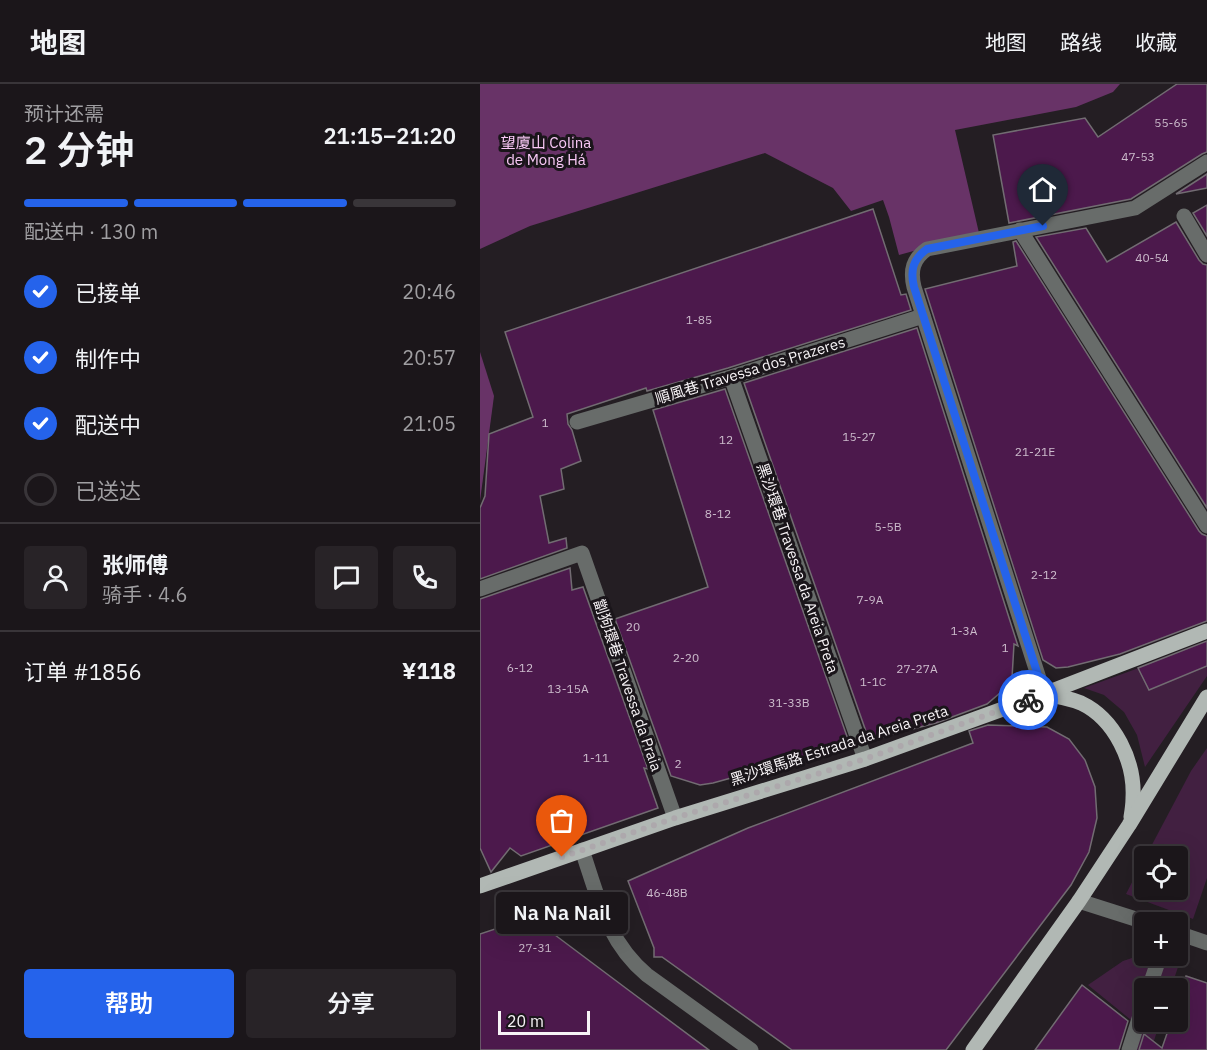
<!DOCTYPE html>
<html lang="zh">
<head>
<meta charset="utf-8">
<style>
	:root { --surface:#1b161a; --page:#282327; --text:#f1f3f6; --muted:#a09fa2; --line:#393539; --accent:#2563eb }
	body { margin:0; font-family:"IBM Plex Sans","Noto Sans SC",sans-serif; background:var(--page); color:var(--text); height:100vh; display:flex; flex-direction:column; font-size:22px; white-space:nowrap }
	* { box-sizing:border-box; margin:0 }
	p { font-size:20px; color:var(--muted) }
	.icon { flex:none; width:33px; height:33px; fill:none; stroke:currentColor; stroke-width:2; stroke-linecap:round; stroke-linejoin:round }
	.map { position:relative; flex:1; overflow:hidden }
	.side { display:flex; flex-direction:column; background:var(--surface); width:480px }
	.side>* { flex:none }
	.tools { position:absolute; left:654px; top:762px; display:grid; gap:12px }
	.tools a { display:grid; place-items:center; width:54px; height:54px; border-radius:6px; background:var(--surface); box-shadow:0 6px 24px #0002,0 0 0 2px var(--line); font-size:30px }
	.scale { position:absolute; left:18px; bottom:15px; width:92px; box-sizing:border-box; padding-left:6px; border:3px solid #f7f3f6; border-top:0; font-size:16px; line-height:21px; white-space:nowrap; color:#f7f3f6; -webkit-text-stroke:4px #1a151a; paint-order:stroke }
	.pin { position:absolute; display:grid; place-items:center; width:51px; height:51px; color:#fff; margin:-62px -26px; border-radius:50% 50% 50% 0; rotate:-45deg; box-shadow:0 0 6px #0007 }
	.pin .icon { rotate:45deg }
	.courier { position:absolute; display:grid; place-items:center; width:60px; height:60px; margin:-30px; border:4px solid #2563eb; border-radius:50%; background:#fff; color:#222; box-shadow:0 2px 8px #0007 }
	.bubble { position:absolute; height:42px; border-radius:6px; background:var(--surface); box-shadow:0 6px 24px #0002,0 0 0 2px var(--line); font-size:20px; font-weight:600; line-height:42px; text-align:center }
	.head em { font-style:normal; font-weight:600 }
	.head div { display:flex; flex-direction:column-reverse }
	.head { display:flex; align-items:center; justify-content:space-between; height:102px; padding:0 24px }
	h1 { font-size:39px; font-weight:600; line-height:45px }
	.bar { display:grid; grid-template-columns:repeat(4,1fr); gap:9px 6px; align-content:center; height:72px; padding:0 24px }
	.bar i { height:8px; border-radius:4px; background:var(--line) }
	.bar .current { background:var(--accent) }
	.bar p { grid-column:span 4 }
	.line { display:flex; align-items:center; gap:15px; padding:0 24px; border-top:2px solid var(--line) }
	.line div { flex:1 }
	.round { display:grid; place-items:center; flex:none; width:63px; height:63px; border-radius:6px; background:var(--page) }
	ol { padding:0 24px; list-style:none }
	li { display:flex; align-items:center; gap:18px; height:66px }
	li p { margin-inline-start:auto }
	li .icon { padding:6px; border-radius:50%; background:var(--accent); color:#fff; stroke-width:4 }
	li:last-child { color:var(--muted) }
	li i { width:33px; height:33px; border:3px solid var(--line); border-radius:50% }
	.primary-button { display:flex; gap:12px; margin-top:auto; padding:12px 24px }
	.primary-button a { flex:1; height:69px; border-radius:6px; background:var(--accent); color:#fff; font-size:24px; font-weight:600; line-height:69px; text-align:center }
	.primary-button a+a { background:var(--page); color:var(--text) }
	header { display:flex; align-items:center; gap:36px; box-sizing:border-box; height:84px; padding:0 30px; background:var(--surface); border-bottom:2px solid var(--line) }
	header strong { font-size:28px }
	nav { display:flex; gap:33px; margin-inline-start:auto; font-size:21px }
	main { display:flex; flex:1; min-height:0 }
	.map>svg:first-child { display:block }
	.green { fill:#422041 }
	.forest { fill:#683367 }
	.building { fill:#4c194c; stroke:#726c72; stroke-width:1.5 }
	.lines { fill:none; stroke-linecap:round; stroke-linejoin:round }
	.minor { stroke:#686c6a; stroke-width:15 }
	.major { stroke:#b1b8b4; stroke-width:15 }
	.done { stroke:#ada8ac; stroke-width:6; stroke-dasharray:0 10.8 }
	.route { stroke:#2563eb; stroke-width:8 }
	.labels { text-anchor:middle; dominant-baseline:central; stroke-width:6; stroke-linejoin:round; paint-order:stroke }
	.number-label { font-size:12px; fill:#ccbccc }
	.park-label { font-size:15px; fill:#fac9f7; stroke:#1a151a }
	.street-label { font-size:15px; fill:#f7f3f6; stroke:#1a151a }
</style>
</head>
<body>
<header>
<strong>地图</strong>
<nav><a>地图</a><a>路线</a><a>收藏</a></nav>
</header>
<main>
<section class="side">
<div class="head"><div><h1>2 分钟</h1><p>预计还需</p></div><em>21:15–21:20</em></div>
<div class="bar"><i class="current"></i><i class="current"></i><i class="current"></i><i></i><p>配送中 · 130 m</p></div>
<ol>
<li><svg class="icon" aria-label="check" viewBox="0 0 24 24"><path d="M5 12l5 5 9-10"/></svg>已接单<p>20:46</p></li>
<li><svg class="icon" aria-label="check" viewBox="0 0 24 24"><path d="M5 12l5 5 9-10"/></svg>制作中<p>20:57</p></li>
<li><svg class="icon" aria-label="check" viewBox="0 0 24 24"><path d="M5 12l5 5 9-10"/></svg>配送中<p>21:05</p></li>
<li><i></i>已送达</li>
</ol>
<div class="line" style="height:108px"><a class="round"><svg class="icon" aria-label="person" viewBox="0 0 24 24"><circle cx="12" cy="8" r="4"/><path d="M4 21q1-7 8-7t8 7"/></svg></a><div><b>张师傅</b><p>骑手 · 4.6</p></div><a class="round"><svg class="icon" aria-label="chat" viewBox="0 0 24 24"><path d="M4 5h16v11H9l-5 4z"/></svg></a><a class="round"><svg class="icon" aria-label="phone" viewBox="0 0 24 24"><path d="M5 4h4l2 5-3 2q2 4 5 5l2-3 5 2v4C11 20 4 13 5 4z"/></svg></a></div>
<div class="line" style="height:78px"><div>订单 #1856</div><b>¥118</b></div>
<div class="primary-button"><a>帮助</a><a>分享</a></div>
</section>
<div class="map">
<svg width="727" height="966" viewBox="0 0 727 966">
	<rect width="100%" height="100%" fill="#241e23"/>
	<!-- green -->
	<g class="green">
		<polygon points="727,559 727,592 665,683 657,651 644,628 624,611 604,604"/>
		<polygon points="727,664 727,794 713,835 646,810 664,775 664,806 698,806 698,772 666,772 711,687"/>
		<polygon points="664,870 664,872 677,872 700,877 691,904 664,904 664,938 680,938 671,966 648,966 656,940 608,901 643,877"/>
	</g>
	<!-- forest -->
	<g class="forest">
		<polygon points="0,0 640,0 633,8 596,23 475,46 499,149 419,171 409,133 403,116 371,127 353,104 285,69 50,142 0,165"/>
		<polygon points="0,268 14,312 0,417"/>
	</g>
	<!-- building -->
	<g class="building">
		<polygon points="697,0 727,0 727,68 722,70 651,115 529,139 513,51 605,34 618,53"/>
		<polygon points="727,90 727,104 696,110"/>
		<polygon points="727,121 727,152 713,129"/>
		<polygon points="393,125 421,211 426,210 431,226 248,284 167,307 166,304 87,330 88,340 92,346 101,377 81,385 84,405 60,412 69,459 86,454 87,464 0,495 0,424 5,412 9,350 53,333 25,248"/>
		<polygon points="696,138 719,176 723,180 727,181 727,424 556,153 606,144 627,178"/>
		<polygon points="536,157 719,447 722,450 727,452 727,537 640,570 588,583 576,584 563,576 445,205 537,182 533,158"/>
		<polygon points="437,244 538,562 534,560 532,594 527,603 507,620 456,639 389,656 264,299"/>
		<polygon points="245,305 370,661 233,699 220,701 191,692 135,535 228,503 173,326"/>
		<polygon points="90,484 92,506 103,503 168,685 164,684 178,724 41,772 30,764 11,788 0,764 0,515"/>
		<polygon points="727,557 727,582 669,606 658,584"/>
		<polygon points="508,641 567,643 589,655 605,676 615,703 617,734 609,768 591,801 466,966 312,966 182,873 174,873 174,864 148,797 268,744 493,659 489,647"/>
		<polygon points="51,833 147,905 229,966 0,966 0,850"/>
		<polygon points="706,892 727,899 727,966 659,966 664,950 682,964 691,938 698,938 698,916"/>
		<polygon points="602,901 648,937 639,966 555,966"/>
	</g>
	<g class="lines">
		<!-- minor -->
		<g class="minor">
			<polyline points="704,132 727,171"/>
			<polyline points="540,146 727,442"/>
			<polyline points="251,293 385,675"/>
			<polyline points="97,338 251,293 443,232"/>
			<polyline points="0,505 102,469 195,734"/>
			<path d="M 564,610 L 434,203 C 430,186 433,175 447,165 L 655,124 L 727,78"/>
			<path d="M 102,766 C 118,813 127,858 167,891 L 271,966"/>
			<polyline points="599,817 665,838"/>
			<polyline points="698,849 727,859"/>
			<polyline points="669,904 680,872"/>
			<polyline points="649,966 664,919"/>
		</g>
		<!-- major -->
		<g class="major">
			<path d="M 564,610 C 577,612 589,614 601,619 C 635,635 655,678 653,714 C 653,720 652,727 651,733"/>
			<polyline points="0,802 195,734 385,675 564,610 727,547"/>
			<polyline points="493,966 599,817 649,741 727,613"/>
		</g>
	</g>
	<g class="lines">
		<!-- done -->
		<polyline class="done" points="82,773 195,734 385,675 548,616"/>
		<!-- route -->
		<path class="route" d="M 548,616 L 564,610 L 434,203 C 430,186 433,175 447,165 L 563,142"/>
	</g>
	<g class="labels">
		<!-- number labels -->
		<g class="number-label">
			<text x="691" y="38">55-65</text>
			<text x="658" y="72">47-53</text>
			<text x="672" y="173">40-54</text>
			<text x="219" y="235">1-85</text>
			<text x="65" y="338">1</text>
			<text x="379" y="352">15-27</text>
			<text x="246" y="355">12</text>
			<text x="555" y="367">21-21E</text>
			<text x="238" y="429">8-12</text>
			<text x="408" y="442">5-5B</text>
			<text x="564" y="490">2-12</text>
			<text x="390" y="515">7-9A</text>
			<text x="153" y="542">20</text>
			<text x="484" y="546">1-3A</text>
			<text x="525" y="563">1</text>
			<text x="206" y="573">2-20</text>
			<text x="40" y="583">6-12</text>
			<text x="437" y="584">27-27A</text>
			<text x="393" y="597">1-1C</text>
			<text x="88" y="604">13-15A</text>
			<text x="309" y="618">31-33B</text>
			<text x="116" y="673">1-11</text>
			<text x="198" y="679">2</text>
			<text x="187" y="808">46-48B</text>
			<text x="55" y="863">27-31</text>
		</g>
		<!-- park labels -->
		<g class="park-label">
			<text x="66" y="58">望廈山 Colina<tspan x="66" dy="17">de Mong Há</tspan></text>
		</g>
		<!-- street labels -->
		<g class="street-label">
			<text transform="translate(270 286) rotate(-17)">順風巷 Travessa dos Prazeres</text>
			<text transform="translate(318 484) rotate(71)">黑沙環巷 Travessa da Areia Preta</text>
			<text transform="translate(148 601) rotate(71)">劏狗環巷 Travessa da Praia</text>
			<text transform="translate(359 661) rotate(-18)">黑沙環馬路 Estrada da Areia Preta</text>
		</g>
	</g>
</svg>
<div class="tools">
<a><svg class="icon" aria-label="locate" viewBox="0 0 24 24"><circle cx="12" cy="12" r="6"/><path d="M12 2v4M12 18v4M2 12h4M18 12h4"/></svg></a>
<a>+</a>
<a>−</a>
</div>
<div class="scale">20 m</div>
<div class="pin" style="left:82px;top:773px;background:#ea580c"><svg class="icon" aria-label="bag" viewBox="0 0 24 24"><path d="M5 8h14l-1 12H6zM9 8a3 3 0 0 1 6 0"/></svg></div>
<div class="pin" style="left:563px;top:142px;background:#1f2937"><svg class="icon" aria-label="home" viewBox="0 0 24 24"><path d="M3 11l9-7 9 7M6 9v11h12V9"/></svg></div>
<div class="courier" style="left:548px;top:616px"><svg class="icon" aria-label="bike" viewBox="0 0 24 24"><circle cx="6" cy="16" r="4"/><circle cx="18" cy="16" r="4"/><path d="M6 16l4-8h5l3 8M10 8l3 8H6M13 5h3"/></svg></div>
<div class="bubble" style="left:16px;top:808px;width:132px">Na Na Nail</div>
</div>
</main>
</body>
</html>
